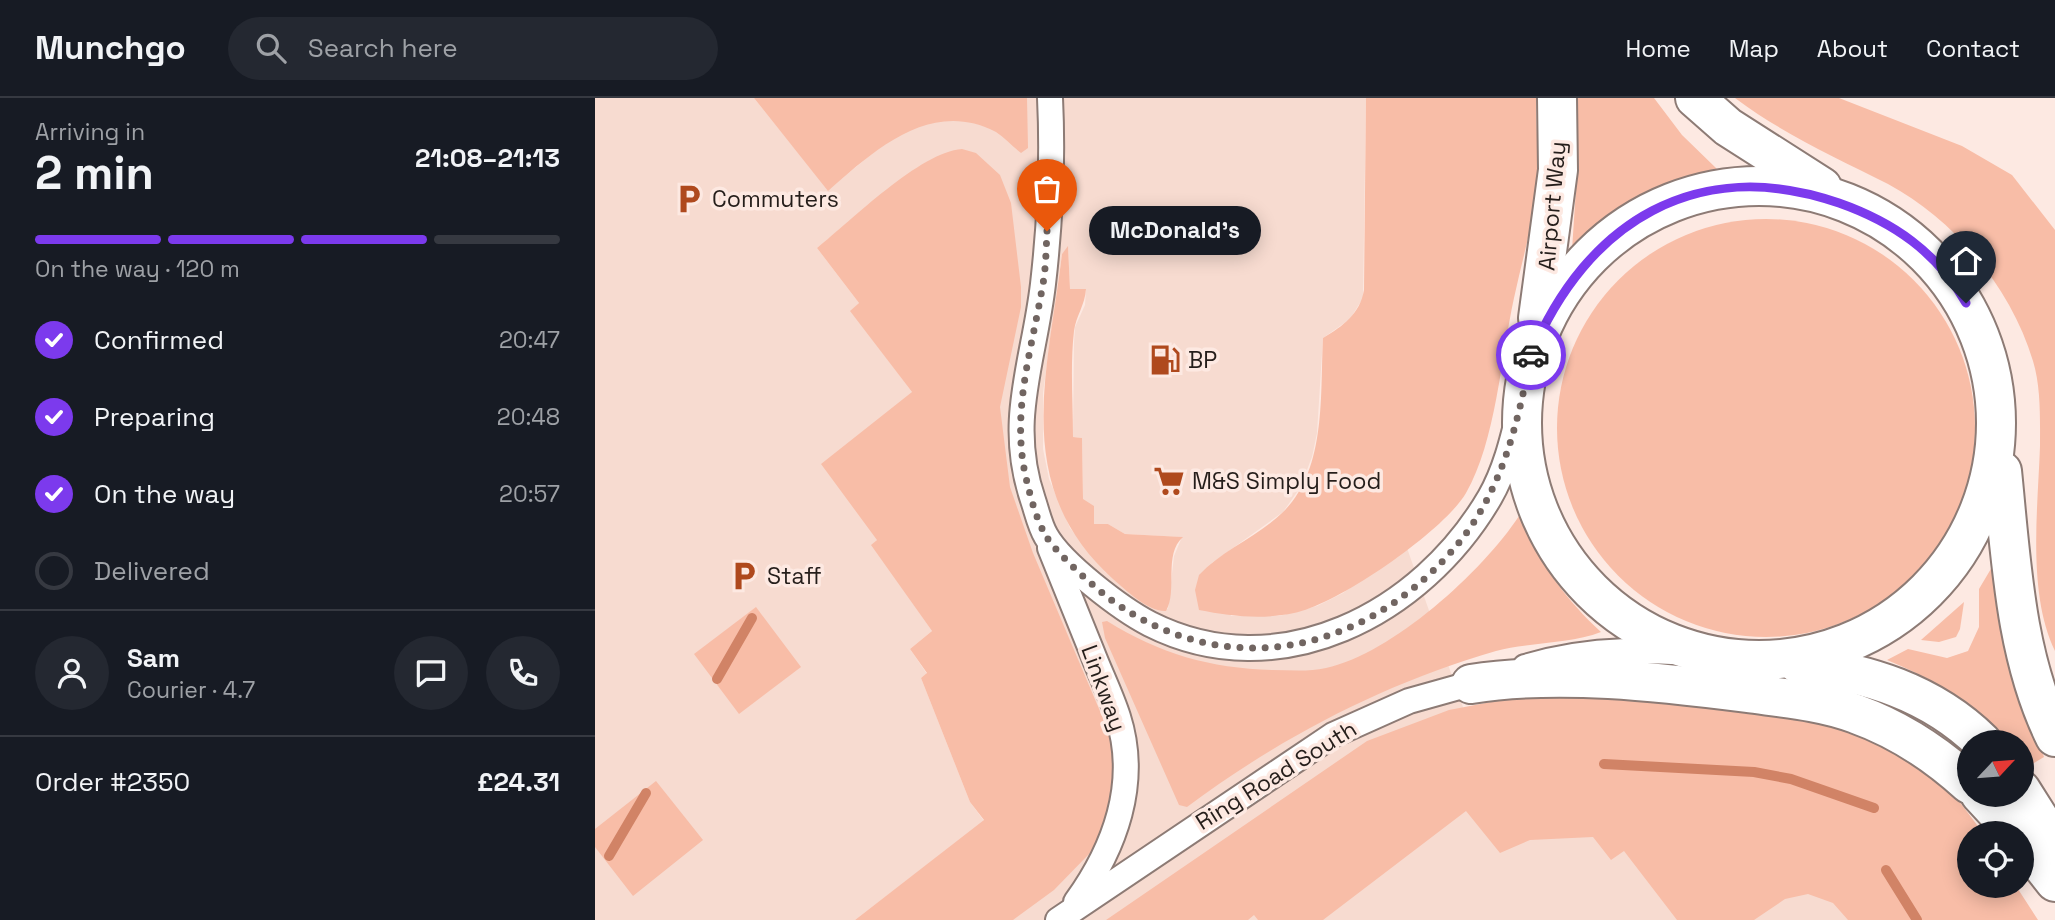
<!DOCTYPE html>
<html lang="en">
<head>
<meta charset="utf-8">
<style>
	:root { --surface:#171b24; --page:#242831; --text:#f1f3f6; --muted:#9ea1a6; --line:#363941; --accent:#7c3aed }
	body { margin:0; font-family:"Space Grotesk",sans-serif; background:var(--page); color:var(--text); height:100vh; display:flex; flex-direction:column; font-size:26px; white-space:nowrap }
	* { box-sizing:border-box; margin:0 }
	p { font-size:23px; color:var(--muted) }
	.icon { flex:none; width:38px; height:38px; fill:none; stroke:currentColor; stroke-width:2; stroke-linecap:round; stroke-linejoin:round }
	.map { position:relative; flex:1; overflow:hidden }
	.drawer { display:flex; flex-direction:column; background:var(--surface); width:595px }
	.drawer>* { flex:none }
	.needle { width:46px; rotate:64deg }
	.tools { position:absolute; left:1362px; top:632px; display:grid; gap:14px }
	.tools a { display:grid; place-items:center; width:77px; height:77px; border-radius:50%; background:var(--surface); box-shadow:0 4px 18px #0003; font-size:35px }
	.pin { position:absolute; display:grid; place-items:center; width:60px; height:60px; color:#fff; margin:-72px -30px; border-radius:50% 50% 50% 0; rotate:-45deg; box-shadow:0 0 7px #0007 }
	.pin .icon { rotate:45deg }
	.courier { position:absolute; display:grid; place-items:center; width:70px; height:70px; margin:-35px; border:5px solid #7c3aed; border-radius:50%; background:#fff; color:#222; box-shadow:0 2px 9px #0007 }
	.bubble { position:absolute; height:49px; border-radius:24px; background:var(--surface); box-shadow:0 4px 18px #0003; font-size:23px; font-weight:700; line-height:49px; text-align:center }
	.headline em { font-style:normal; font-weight:700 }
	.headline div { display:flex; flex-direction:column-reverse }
	.headline { display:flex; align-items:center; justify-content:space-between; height:119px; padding:0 35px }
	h1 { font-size:46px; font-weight:700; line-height:52px }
	.bar { display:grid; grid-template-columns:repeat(4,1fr); gap:10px 7px; align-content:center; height:84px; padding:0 35px }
	.bar i { height:9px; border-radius:5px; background:var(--line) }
	.bar .active { background:var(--accent) }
	.bar p { grid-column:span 4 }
	.line { display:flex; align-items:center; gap:18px; padding:0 35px; border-top:2px solid var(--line) }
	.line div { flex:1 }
	.round { display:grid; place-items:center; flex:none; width:74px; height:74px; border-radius:37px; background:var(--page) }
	ol { padding:0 35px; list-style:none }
	li { display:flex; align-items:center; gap:21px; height:77px }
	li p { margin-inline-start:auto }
	li .icon { padding:7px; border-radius:50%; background:var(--accent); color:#fff; stroke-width:4 }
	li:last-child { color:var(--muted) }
	li i { width:38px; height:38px; border:4px solid var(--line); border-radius:50% }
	header { display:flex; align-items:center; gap:42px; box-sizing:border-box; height:98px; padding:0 35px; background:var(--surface); border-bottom:2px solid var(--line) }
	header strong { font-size:33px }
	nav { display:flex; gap:38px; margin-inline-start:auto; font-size:24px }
	.search { width:490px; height:63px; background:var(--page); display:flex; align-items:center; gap:18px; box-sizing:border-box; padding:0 24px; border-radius:38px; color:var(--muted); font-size:26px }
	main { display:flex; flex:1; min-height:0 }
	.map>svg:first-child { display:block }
	.built { fill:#f7dbd0; fill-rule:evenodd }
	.green { fill:#f8bda7 }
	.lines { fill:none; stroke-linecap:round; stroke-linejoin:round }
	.stream { stroke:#d18366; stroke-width:10 }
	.street-casing { stroke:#8d7b75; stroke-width:28 }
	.highway-casing { stroke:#8d7b75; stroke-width:42 }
	.street { stroke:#fff; stroke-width:24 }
	.highway { stroke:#fff; stroke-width:38 }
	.done { stroke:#716561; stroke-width:7; stroke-dasharray:0 12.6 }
	.route { stroke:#7c3aed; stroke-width:9 }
	.labels { text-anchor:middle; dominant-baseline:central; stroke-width:7; stroke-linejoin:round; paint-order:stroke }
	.poi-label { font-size:23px; fill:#251e1b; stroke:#fde9e2; text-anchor:start }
	.street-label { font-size:23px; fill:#251e1b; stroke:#fde9e2 }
</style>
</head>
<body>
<header>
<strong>Munchgo</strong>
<div class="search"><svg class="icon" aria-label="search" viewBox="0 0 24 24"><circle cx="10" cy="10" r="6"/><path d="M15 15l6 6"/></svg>Search here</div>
<nav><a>Home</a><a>Map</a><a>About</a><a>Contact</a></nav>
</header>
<main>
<section class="drawer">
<div class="headline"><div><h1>2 min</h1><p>Arriving in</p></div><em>21:08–21:13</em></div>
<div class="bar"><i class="active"></i><i class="active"></i><i class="active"></i><i></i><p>On the way · 120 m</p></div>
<ol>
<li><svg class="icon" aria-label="check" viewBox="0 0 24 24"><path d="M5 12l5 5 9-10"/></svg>Confirmed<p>20:47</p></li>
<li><svg class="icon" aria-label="check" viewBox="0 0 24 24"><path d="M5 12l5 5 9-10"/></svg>Preparing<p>20:48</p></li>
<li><svg class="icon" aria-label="check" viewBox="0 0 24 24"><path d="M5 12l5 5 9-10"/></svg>On the way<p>20:57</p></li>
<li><i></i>Delivered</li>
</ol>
<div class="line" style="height:126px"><a class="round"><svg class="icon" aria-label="person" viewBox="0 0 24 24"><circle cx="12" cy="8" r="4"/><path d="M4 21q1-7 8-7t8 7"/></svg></a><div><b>Sam</b><p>Courier · 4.7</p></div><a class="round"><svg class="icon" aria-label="chat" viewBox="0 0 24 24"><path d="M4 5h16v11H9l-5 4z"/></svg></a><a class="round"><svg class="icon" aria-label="phone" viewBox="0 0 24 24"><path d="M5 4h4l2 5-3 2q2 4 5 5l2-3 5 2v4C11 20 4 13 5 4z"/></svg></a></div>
<div class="line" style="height:91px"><div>Order #2350</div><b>£24.31</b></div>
</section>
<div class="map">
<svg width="1460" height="822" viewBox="0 0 1460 822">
	<rect width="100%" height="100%" fill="#fde9e2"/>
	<!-- built -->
	<path class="built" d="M 0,0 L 159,0 L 233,92 L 312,27 L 357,18 L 400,0 L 771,0 L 768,200 L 755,221 L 728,240 L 722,335 L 717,359 L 705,390 L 688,414 L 617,465 L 636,518 L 684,518 L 722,508 L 748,495 L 812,450 L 875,629 L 1374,788 L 1415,822 L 363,822 L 464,655 L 251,126 L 222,150 L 264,205 L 256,213 L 317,294 L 282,442 L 277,447 L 337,533 L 315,551 L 332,576 L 326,580 L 375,704 L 389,723 L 260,822 L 0,822 ZM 473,149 L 475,191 L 491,192 L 490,207 L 480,229 L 479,245 L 478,339 L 487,340 L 488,402 L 499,426 L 513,426 L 530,436 L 587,439 L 579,458 L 573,511 L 510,474 L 475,430 L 454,381 L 448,351 L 448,295 L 467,156 Z"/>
	<!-- green -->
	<g class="green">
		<path d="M 159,0 L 432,0 L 433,50 L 426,55 C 418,49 410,40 401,34 C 335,0 279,53 233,93 Z"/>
		<path d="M 771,0 L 941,0 C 941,28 944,57 942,85 C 939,124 927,162 919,200 C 906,259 901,343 871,395 C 849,433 742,507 699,515 C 666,522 635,518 604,512 L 600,492 L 604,477 C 627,452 662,439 687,415 C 732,373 725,296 728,240 C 748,228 765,216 769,192 Z"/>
		<path d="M 981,0 L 1059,0 L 1087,37 L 1122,71 C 1063,83 1020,111 977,152 L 983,60 Z"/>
		<path d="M 1140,0 L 1244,0 L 1367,48 L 1417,77 L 1460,132 L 1460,553 C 1432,495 1443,410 1445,348 C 1445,321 1446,289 1438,263 C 1416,190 1360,122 1293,86 C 1240,59 1188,36 1140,0 Z"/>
		<path d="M 367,51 L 381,55 L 405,77 L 416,105 L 426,189 L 426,209 L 405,309 L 415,389 L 438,455 L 510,625 L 517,648 L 517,700 L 504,739 L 495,755 L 459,792 L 418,822 L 260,822 L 389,722 L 375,704 L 326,580 L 332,575 L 315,551 L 337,533 L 276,447 L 282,442 L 226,366 L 317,294 L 255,213 L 264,205 L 222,150 C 257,122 325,54 367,51 Z"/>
		<circle cx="1171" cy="330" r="209"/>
		<path d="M 473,148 L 475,191 L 491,191 C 490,207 481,218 479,233 C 475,268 478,304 478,339 L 487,340 L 488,401 L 499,408 L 499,426 L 513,426 L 530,436 L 588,439 C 568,456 583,493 571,513 C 553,514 531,492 518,481 C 415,388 453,275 467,156 Z"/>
		<path d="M 924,418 C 944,464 969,500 1006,534 C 976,546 934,544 901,553 C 788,586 686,639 592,709 L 584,707 L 510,540 L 507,524 L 512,523 C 565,556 615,570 677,572 C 695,572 713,574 731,570 C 797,556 888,473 924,418 Z"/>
		<path d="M 1400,464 L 1437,627 L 1449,659 L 1434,668 L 1426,657 L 1426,644 L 1415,644 C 1381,607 1339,581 1292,562 L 1313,551 L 1352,560 L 1373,553 L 1384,529 L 1384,491 Z"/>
		<polygon points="1369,504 1365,531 1361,539 1344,544 1326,542"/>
		<polygon points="161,509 206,569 144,616 99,556"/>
		<polygon points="948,594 1211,613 1318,661 1355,691 1388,735 1374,735 1374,788 1421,788 1443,822 1253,822 1238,805 1213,796 1190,801 1159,822 1082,822 1029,753 1016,762 998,739 935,742 905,755 871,713 728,822 663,822 659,817 653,822 511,822 772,643 854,612"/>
		<polygon points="61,683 108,742 38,798 0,749 0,731"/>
	</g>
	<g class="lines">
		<!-- stream -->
		<g class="stream">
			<polyline points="122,581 157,520"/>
			<polyline points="1009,666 1159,674 1196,681 1279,710"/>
			<polyline points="14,758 51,695"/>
			<polyline points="1291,772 1322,822"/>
		</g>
		<!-- street casing -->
		<g class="street-casing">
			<g id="street">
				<path d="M 455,0 C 458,62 455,125 448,186 C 439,264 411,323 438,402 C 442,414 445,428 451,438 C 467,466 526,511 555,526 C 684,591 827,516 895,399 C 913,368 920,330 929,295"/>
				<path d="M 455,450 C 469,485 483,519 497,554 C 505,575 516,597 523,619 C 544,685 520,750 481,804"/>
				<path d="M 930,569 C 1001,548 1055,552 1127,557"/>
				<polyline points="463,822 738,637 814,603 889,582"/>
			</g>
		</g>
		<!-- highway casing -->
		<g class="highway-casing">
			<g id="highway">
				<polyline points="1100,0 1133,29 1227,89"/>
				<circle cx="1164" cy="325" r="237"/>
				<polyline points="943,220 963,72 962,0"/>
				<path d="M 1407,373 C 1416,461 1420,558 1460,639"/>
				<path d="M 1203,566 C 1272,575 1336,594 1387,644"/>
				<path d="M 876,586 C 963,572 1065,584 1152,595 C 1188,600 1227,603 1261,616 C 1303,631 1341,656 1374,686"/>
				<polyline points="1426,692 1460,746"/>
				<polyline points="1385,696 1421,735"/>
				<polyline points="1426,741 1460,784"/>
			</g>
		</g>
		<!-- street -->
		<use href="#street" class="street"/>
		<!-- highway -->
		<use href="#highway" class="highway"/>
	</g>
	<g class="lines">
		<!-- done -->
		<path class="done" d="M 452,133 C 451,152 451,172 447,191 C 436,255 415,318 432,384 C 436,401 442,423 451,438 C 461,455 499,489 515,501 C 628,584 765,557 856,454 C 906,398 922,329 936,257"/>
		<!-- route -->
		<path class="route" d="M 936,257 C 991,124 1102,56 1244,105 C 1298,124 1342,154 1371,205"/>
	</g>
	<!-- icons -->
	<defs>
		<g id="parking-bare" transform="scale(2.415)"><path d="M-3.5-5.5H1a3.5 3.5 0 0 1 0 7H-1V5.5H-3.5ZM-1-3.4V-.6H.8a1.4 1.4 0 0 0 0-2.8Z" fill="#af491d" stroke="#fde9e2" stroke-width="2.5" paint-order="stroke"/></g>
		<g id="fuel-bare" transform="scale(2.415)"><path d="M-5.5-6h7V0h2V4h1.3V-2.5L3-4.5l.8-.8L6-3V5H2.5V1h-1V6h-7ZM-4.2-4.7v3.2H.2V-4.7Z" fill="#af491d" stroke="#fde9e2" stroke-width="2.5" paint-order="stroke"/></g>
		<g id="supermarket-bare" transform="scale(2.415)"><path d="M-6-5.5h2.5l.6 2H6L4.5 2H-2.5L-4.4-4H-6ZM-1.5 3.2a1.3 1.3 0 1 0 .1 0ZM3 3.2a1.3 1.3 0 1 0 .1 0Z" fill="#af491d" stroke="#fde9e2" stroke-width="2.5" paint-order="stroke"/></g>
	</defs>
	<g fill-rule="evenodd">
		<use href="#parking-bare" x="94" y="101"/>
		<use href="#fuel-bare" x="570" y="262"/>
		<use href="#supermarket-bare" x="574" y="383"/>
		<use href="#parking-bare" x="149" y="478"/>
	</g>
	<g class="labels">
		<!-- poi labels -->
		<g class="poi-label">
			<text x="117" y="101">Commuters</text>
			<text x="593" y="262">BP</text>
			<text x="597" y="383">M&amp;S Simply Food</text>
			<text x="172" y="478">Staff</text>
		</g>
		<!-- street labels -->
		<g class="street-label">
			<text transform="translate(957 108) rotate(-85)">Airport Way</text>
			<text transform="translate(509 590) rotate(70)">Linkway</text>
			<text transform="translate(681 677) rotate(-32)">Ring Road South</text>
		</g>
	</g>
</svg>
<div class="tools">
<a><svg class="needle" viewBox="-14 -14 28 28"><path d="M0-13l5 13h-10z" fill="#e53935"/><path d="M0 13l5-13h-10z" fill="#9ea1a6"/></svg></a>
<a><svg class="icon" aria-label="locate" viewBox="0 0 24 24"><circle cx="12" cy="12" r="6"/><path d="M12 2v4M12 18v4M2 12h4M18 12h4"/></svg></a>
</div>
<div class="pin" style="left:452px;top:133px;background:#ea580c"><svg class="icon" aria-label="bag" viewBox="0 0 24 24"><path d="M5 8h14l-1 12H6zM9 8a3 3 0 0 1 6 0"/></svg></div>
<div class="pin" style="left:1371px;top:205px;background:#1f2937"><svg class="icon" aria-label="home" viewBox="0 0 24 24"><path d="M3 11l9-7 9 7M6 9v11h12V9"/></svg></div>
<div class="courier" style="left:936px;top:257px"><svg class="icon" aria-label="car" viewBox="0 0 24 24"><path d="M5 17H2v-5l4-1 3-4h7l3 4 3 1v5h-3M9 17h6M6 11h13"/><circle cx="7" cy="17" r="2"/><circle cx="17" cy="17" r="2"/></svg></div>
<div class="bubble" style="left:494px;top:108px;width:172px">McDonald's</div>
</div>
</main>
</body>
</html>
